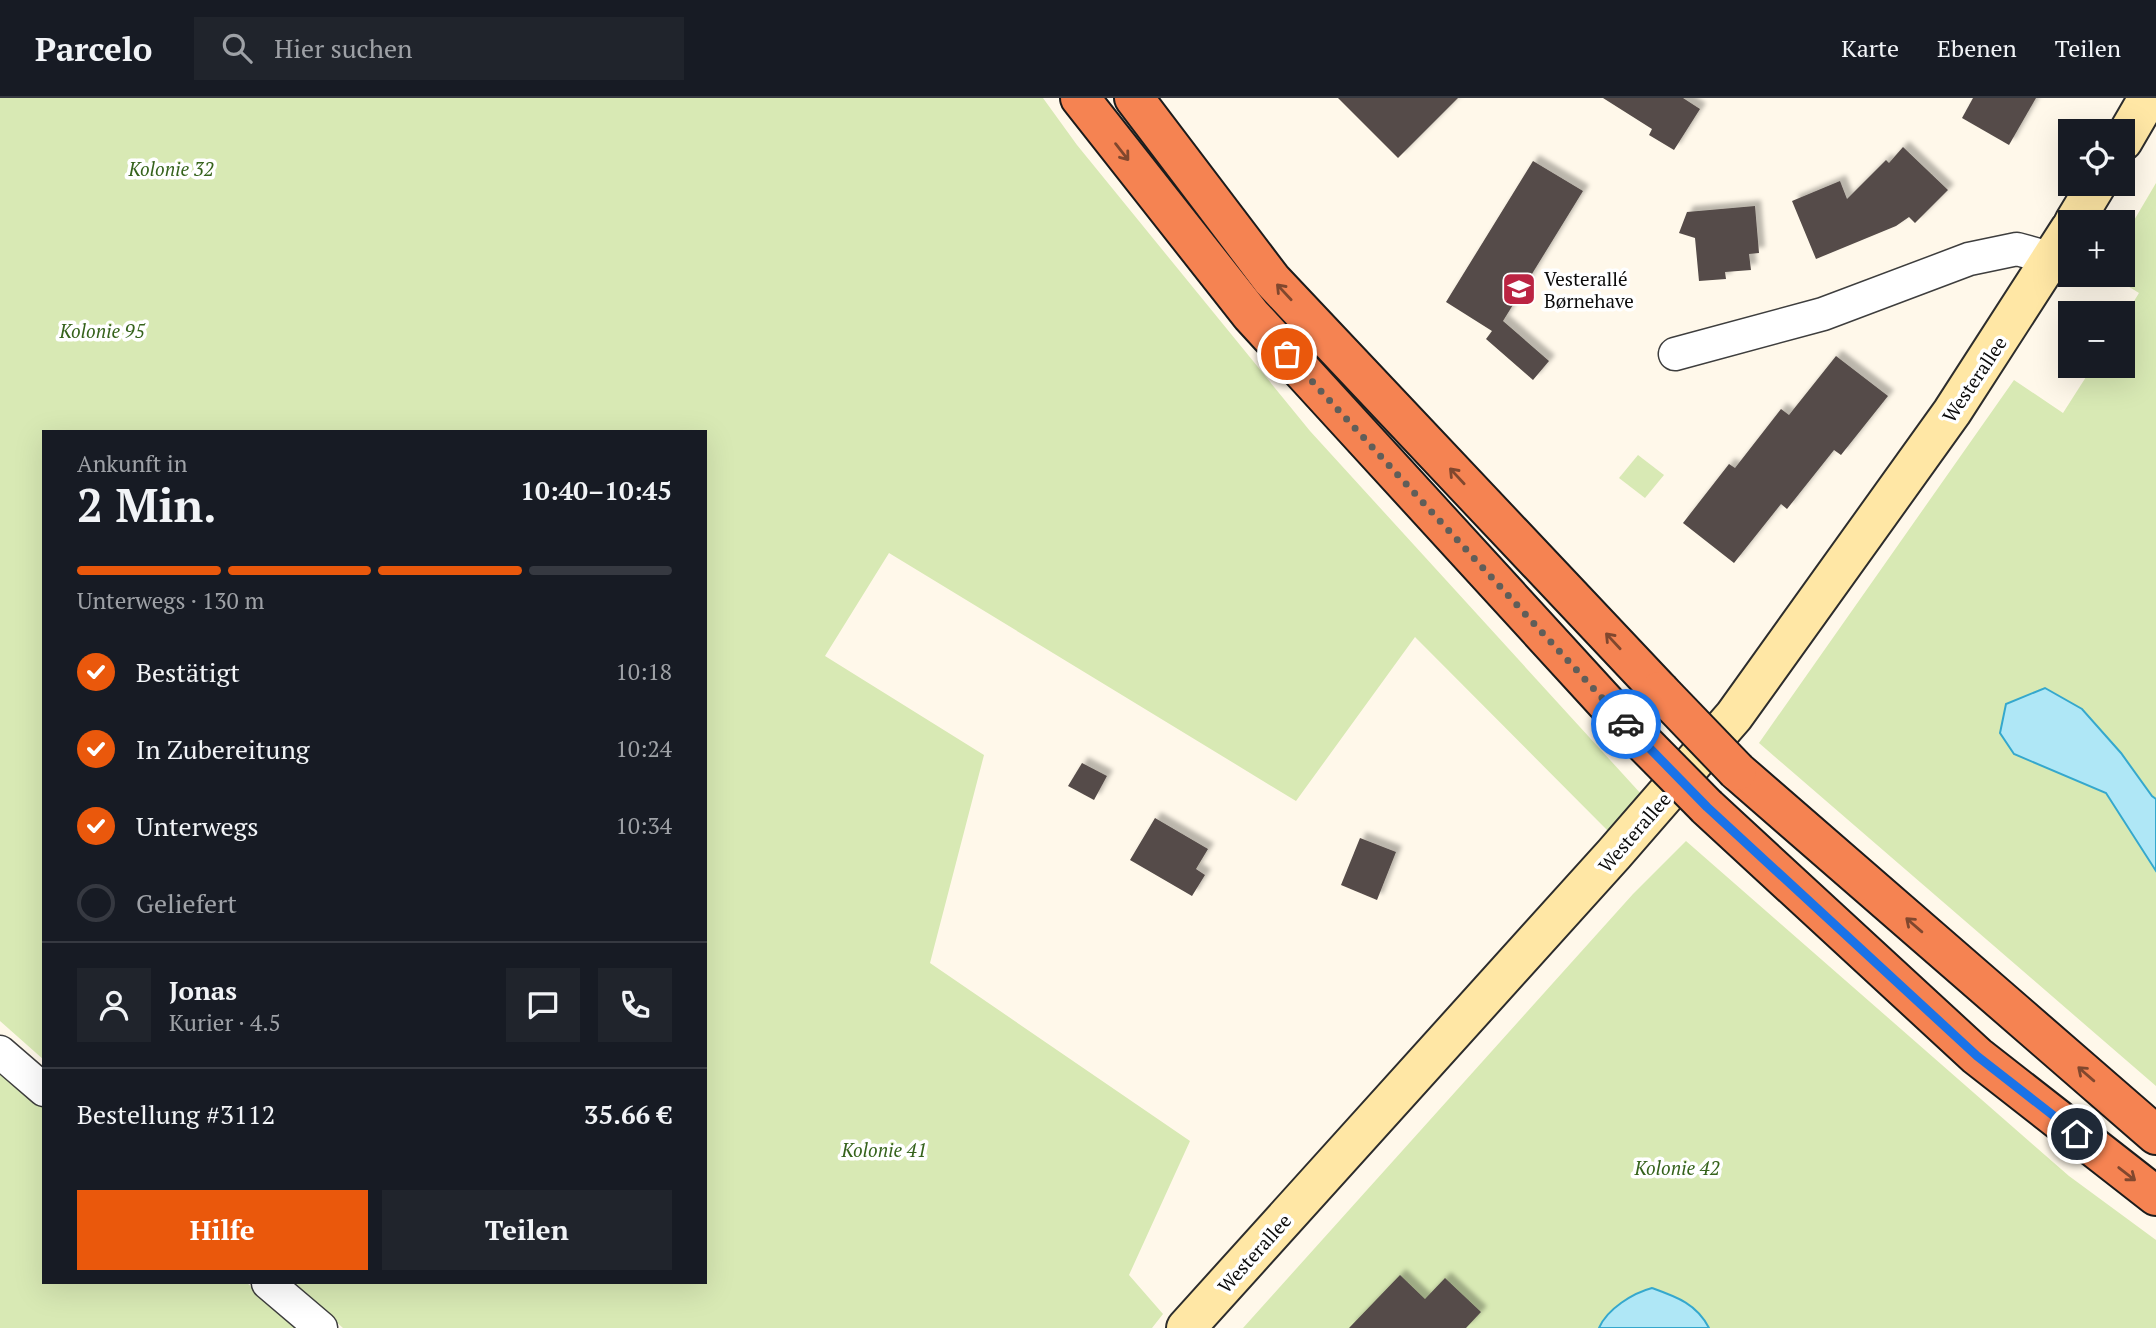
<!DOCTYPE html>
<html lang="de">
<head>
<meta charset="utf-8">
<style>
	:root { --surface:#171b24; --page:#20242c; --text:#f1f3f6; --muted:#9ea1a6; --line:#363941; --accent:#ea580c }
	body { margin:0; font-family:"PT Serif",serif; background:var(--page); color:var(--text); height:100vh; display:flex; flex-direction:column; font-size:26px; white-space:nowrap }
	* { box-sizing:border-box; margin:0 }
	p { font-size:23px; color:var(--muted) }
	.icon { flex:none; width:38px; height:38px; fill:none; stroke:currentColor; stroke-width:2; stroke-linecap:round; stroke-linejoin:round }
	.map { position:relative; flex:1; overflow:hidden }
	.panel { position:absolute; left:42px; top:332px; width:665px; height:854px; display:flex; flex-direction:column; background:var(--surface); border-radius:0px; box-shadow:0 7px 28px #0002 }
	.panel>* { flex:none }
	.tools { position:absolute; left:2058px; top:21px; display:grid; gap:14px }
	.tools a { display:grid; place-items:center; width:77px; height:77px; border-radius:0px; background:var(--surface); box-shadow:0 7px 28px #0002; font-size:35px }
	.pin { position:absolute; display:grid; place-items:center; width:60px; height:60px; color:#fff; margin:-30px; border:4px solid #fff; border-radius:50%; box-shadow:0 2px 7px #0007 }
	.courier { position:absolute; display:grid; place-items:center; width:70px; height:70px; margin:-35px; border:5px solid #1a73e8; border-radius:50%; background:#fff; color:#222; box-shadow:0 2px 9px #0007 }
	.headline em { font-style:normal; font-weight:800 }
	.headline div { display:flex; flex-direction:column-reverse }
	.headline { display:flex; align-items:center; justify-content:space-between; height:119px; padding:0 35px }
	h1 { font-size:46px; font-weight:800; line-height:52px }
	.bar { display:grid; grid-template-columns:repeat(4,1fr); gap:10px 7px; align-content:center; height:84px; padding:0 35px }
	.bar i { height:9px; border-radius:5px; background:var(--line) }
	.bar .active { background:var(--accent) }
	.bar p { grid-column:span 4 }
	.line { display:flex; align-items:center; gap:18px; padding:0 35px; border-top:2px solid var(--line) }
	.line div { flex:1 }
	.round { display:grid; place-items:center; flex:none; width:74px; height:74px; border-radius:0px; background:var(--page) }
	ol { padding:0 35px; list-style:none }
	li { display:flex; align-items:center; gap:21px; height:77px }
	li p { margin-inline-start:auto }
	li .icon { padding:7px; border-radius:50%; background:var(--accent); color:#fff; stroke-width:4 }
	li:last-child { color:var(--muted) }
	li i { width:38px; height:38px; border:4px solid var(--line); border-radius:50% }
	.cta { display:flex; gap:14px; margin-top:auto; padding:14px 35px }
	.cta a { flex:1; height:80px; border-radius:0px; background:var(--accent); color:#fff; font-size:28px; font-weight:800; line-height:80px; text-align:center }
	.cta a+a { background:var(--page); color:var(--text) }
	header { display:flex; align-items:center; gap:42px; box-sizing:border-box; height:98px; padding:0 35px; background:var(--surface); border-bottom:2px solid var(--line) }
	header strong { font-size:33px }
	nav { display:flex; gap:38px; margin-inline-start:auto; font-size:24px }
	.search { width:490px; height:63px; background:var(--page); display:flex; align-items:center; gap:18px; box-sizing:border-box; padding:0 24px; border-radius:0px; color:var(--muted); font-size:26px }
	.map>svg:first-child { display:block }
	.green { fill:#d8e9b4 }
	.water { fill:#afe7f6; stroke:#35a8cd; stroke-width:2 }
	.building { fill:#544b48; filter:url(#shadow) }
	.lines { fill:none; stroke-linecap:round; stroke-linejoin:round }
	.street-casing { stroke:#3e3e3e; stroke-width:35 }
	.secondary-casing { stroke:#2d2d2d; stroke-width:42 }
	.highway-casing { stroke:#1c1c1c; stroke-width:42 }
	.street { stroke:#fff; stroke-width:32 }
	.secondary { stroke:#ffe7a5; stroke-width:38 }
	.highway { stroke:#f58352; stroke-width:38 }
	.highway-bridge-casing { stroke:#1c1c1c; stroke-width:42; stroke-linecap:butt }
	.highway-bridge { stroke:#f58352; stroke-width:38 }
	.oneway { stroke:#80472e }
	.done { stroke:#605e59; stroke-width:7; stroke-dasharray:0 12.6 }
	.route { stroke:#1a73e8; stroke-width:9 }
	.labels { text-anchor:middle; dominant-baseline:central; stroke-width:7; stroke-linejoin:round; paint-order:stroke }
	.park-label { font-size:19px; font-style:italic; fill:#36631c; stroke:#fff }
	.poi-label { font-size:19px; fill:#0b0b0b; stroke:#fff; text-anchor:start }
	.street-label { font-size:19px; fill:#0b0b0b; stroke:#fff }
</style>
</head>
<body>
<header>
<strong>Parcelo</strong>
<div class="search"><svg class="icon" aria-label="search" viewBox="0 0 24 24"><circle cx="10" cy="10" r="6"/><path d="M15 15l6 6"/></svg>Hier suchen</div>
<nav><a>Karte</a><a>Ebenen</a><a>Teilen</a></nav>
</header>
<div class="map">
<svg width="2156" height="1230" viewBox="0 0 2156 1230">
	<defs>
		<filter id="shadow"><feDropShadow dx="6" dy="-6" stdDeviation="2" flood-color="#0004"/></filter>
	</defs>
	<rect width="100%" height="100%" fill="#fff8ea"/>
	<!-- green -->
	<g class="green">
		<polygon points="0,0 1043,0 1077,47 1310,333 1642,697 1609,734 1415,539 1296,703 889,455 825,558 984,657 930,865 1190,1043 1129,1177 1163,1216 1152,1230 343,1230 293,1185 705,1185 705,334 44,334 44,962 0,923"/>
		<polygon points="2156,85 2156,988 1759,645 2014,282 2063,315 2093,268 2123,268 2123,221 2139,195 2110,177 2123,177 2123,141"/>
		<polygon points="1638,357 1664,377 1645,400 1619,380"/>
		<polygon points="1686,743 2069,1078 2156,1142 2156,1230 1243,1230 1633,796"/>
		<polygon points="0,972 44,1010 44,1185 247,1185 299,1230 0,1230"/>
	</g>
	<!-- water -->
	<g class="water">
		<polygon points="2045,590 2082,611 2121,655 2152,698 2156,701 2156,773 2106,695 2014,656 2000,635 2006,606"/>
		<path d="M 1652,1190 C 1677,1199 1697,1206 1709,1230 L 1599,1230 C 1607,1211 1633,1195 1652,1190 Z"/>
	</g>
	<!-- building -->
	<g class="building">
		<polygon points="1338,0 1458,0 1398,60"/>
		<polygon points="1603,0 1683,0 1700,11 1674,52 1649,37 1652,31"/>
		<polygon points="1973,0 2036,0 2009,47 1962,20"/>
		<polygon points="1903,49 1948,92 1915,125 1909,119 1896,128 1816,161 1792,103 1840,83 1847,101 1886,62 1889,65"/>
		<polygon points="1533,63 1583,93 1503,223 1549,263 1533,282 1486,241 1492,233 1446,204"/>
		<polygon points="1755,108 1759,155 1749,156 1751,172 1725,174 1726,181 1699,183 1695,140 1679,135 1687,114"/>
		<polygon points="1836,258 1888,298 1841,357 1834,352 1787,411 1781,406 1734,465 1683,425 1729,366 1735,370 1781,311 1789,317"/>
		<polygon points="1082,665 1107,678 1094,702 1068,688"/>
		<polygon points="1155,720 1208,751 1196,771 1205,777 1192,798 1130,762"/>
		<polygon points="1360,740 1396,754 1377,802 1341,787"/>
		<polygon points="1400,1177 1425,1201 1445,1180 1481,1214 1466,1230 1349,1230"/>
	</g>
	<g class="lines">
		<!-- street casing -->
		<g class="street-casing">
			<g id="street">
				<polyline points="1675,256 1823,216 1969,161 2017,151 2053,161"/>
				<polyline points="0,954 44,992"/>
				<polyline points="268,1185 321,1230"/>
			</g>
		</g>
		<!-- secondary casing -->
		<g class="secondary-casing">
			<g id="secondary">
				<polyline points="2123,43 2148,0"/>
				<polyline points="2074,124 2097,86"/>
				<polyline points="1186,1230 1614,756 1734,618 1952,314 2070,131"/>
			</g>
		</g>
		<!-- highway casing -->
		<g class="highway-casing">
			<g id="highway">
				<polyline points="1080,0 1251,217 1629,630"/>
				<polyline points="1134,0 1272,182 1660,593"/>
				<polyline points="1737,673 2156,1037"/>
				<polyline points="1707,709 1977,958 2156,1098"/>
			</g>
		</g>
		<!-- street -->
		<use href="#street" class="street"/>
		<!-- secondary -->
		<use href="#secondary" class="secondary"/>
		<!-- highway -->
		<use href="#highway" class="highway"/>
		<!-- highway-bridge casing -->
		<g class="highway-bridge-casing">
			<g id="highway-bridge">
				<polyline points="1660,593 1737,673"/>
				<polyline points="1629,630 1707,709"/>
			</g>
		</g>
		<!-- highway-bridge -->
		<use href="#highway-bridge" class="highway-bridge"/>
	</g>
	<!-- one-way arrows -->
	<defs><path id="oneway-shaft" d="M-6 0H5M1.5-3L5.5 0L1.5 3" fill="none" stroke-width="1.6" stroke-linecap="round" stroke-linejoin="round" transform="scale(1.75)"/></defs>
	<g class="oneway">
		<use href="#oneway-shaft" transform="translate(1122 54) rotate(52)"/>
		<use href="#oneway-shaft" transform="translate(1284 194) rotate(-133)"/>
		<use href="#oneway-shaft" transform="translate(1457 378) rotate(-133)"/>
		<use href="#oneway-shaft" transform="translate(1613 543) rotate(-133)"/>
		<use href="#oneway-shaft" transform="translate(1914 827) rotate(-139)"/>
		<use href="#oneway-shaft" transform="translate(2086 976) rotate(-139)"/>
		<use href="#oneway-shaft" transform="translate(2127 1076) rotate(38)"/>
	</g>
	<g class="lines">
		<!-- done -->
		<polyline class="done" points="1287,256 1626,626"/>
		<!-- route -->
		<polyline class="route" points="1626,626 1707,709 1977,958 2077,1036"/>
	</g>
	<!-- icons -->
	<defs>
		<g id="school-square" transform="scale(1.75)"><rect x="-9" y="-9" width="18" height="18" rx="4" fill="#bb2442" stroke="#fff"/><path d="M0-5L7-2L0 1L-7-2ZM-4 1L0 2.5L4 1V4Q0 6-4 4Z" fill="#fff"/></g>
	</defs>
	<g fill-rule="evenodd">
		<use href="#school-square" x="1519" y="191"/>
	</g>
	<g class="labels">
		<!-- park labels -->
		<g class="park-label">
			<text x="171" y="70">Kolonie 32</text>
			<text x="102" y="232">Kolonie 95</text>
			<text x="884" y="1051">Kolonie 41</text>
			<text x="1677" y="1069">Kolonie 42</text>
		</g>
		<!-- poi labels -->
		<g class="poi-label">
			<text x="1544" y="180">Vesterallé<tspan x="1544" dy="22">Børnehave</tspan></text>
		</g>
		<!-- street labels -->
		<g class="street-label">
			<text transform="translate(1974 281) rotate(-56)">Westerallee</text>
			<text transform="translate(1634 734) rotate(-49)">Westerallee</text>
			<text transform="translate(1254 1155) rotate(-48)">Westerallee</text>
		</g>
	</g>
</svg>
<div class="tools">
<a><svg class="icon" aria-label="locate" viewBox="0 0 24 24"><circle cx="12" cy="12" r="6"/><path d="M12 2v4M12 18v4M2 12h4M18 12h4"/></svg></a>
<a>+</a>
<a>−</a>
</div>
<div class="pin" style="left:1287px;top:256px;background:#ea580c"><svg class="icon" aria-label="bag" viewBox="0 0 24 24"><path d="M5 8h14l-1 12H6zM9 8a3 3 0 0 1 6 0"/></svg></div>
<div class="pin" style="left:2077px;top:1036px;background:#1f2937"><svg class="icon" aria-label="home" viewBox="0 0 24 24"><path d="M3 11l9-7 9 7M6 9v11h12V9"/></svg></div>
<div class="courier" style="left:1626px;top:626px"><svg class="icon" aria-label="car" viewBox="0 0 24 24"><path d="M5 17H2v-5l4-1 3-4h7l3 4 3 1v5h-3M9 17h6M6 11h13"/><circle cx="7" cy="17" r="2"/><circle cx="17" cy="17" r="2"/></svg></div>
<section class="panel">
<div class="headline"><div><h1>2 Min.</h1><p>Ankunft in</p></div><em>10:40–10:45</em></div>
<div class="bar"><i class="active"></i><i class="active"></i><i class="active"></i><i></i><p>Unterwegs · 130 m</p></div>
<ol>
<li><svg class="icon" aria-label="check" viewBox="0 0 24 24"><path d="M5 12l5 5 9-10"/></svg>Bestätigt<p>10:18</p></li>
<li><svg class="icon" aria-label="check" viewBox="0 0 24 24"><path d="M5 12l5 5 9-10"/></svg>In Zubereitung<p>10:24</p></li>
<li><svg class="icon" aria-label="check" viewBox="0 0 24 24"><path d="M5 12l5 5 9-10"/></svg>Unterwegs<p>10:34</p></li>
<li><i></i>Geliefert</li>
</ol>
<div class="line" style="height:126px"><a class="round"><svg class="icon" aria-label="person" viewBox="0 0 24 24"><circle cx="12" cy="8" r="4"/><path d="M4 21q1-7 8-7t8 7"/></svg></a><div><b>Jonas</b><p>Kurier · 4.5</p></div><a class="round"><svg class="icon" aria-label="chat" viewBox="0 0 24 24"><path d="M4 5h16v11H9l-5 4z"/></svg></a><a class="round"><svg class="icon" aria-label="phone" viewBox="0 0 24 24"><path d="M5 4h4l2 5-3 2q2 4 5 5l2-3 5 2v4C11 20 4 13 5 4z"/></svg></a></div>
<div class="line" style="height:91px"><div>Bestellung #3112</div><b>35.66 €</b></div>
<div class="cta"><a>Hilfe</a><a>Teilen</a></div>
</section>
</div>
</body>
</html>
